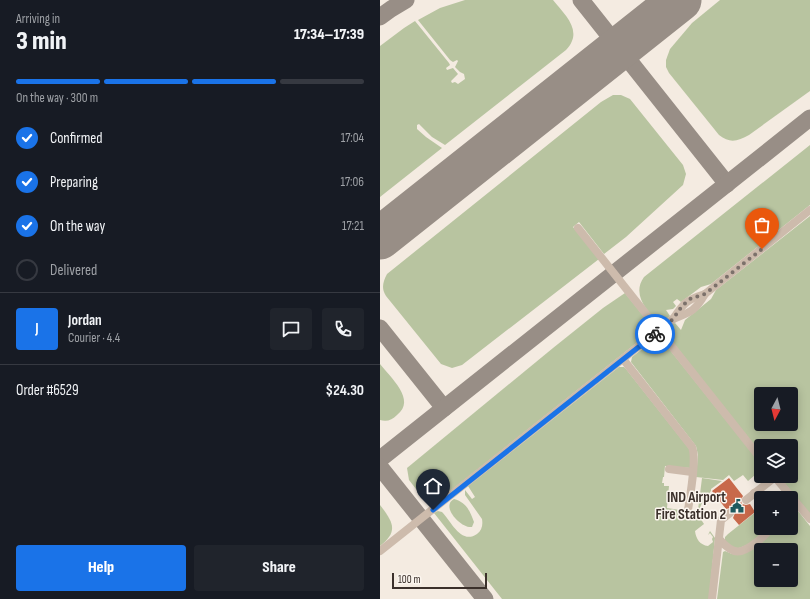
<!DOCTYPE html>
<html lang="en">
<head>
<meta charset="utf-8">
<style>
	:root { --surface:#171b24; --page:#20242c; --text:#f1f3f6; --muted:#9ea1a6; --line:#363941; --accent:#1a73e8 }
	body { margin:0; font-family:"Sofia Sans Condensed",sans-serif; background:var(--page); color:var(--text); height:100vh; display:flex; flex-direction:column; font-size:15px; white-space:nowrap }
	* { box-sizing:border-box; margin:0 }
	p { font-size:13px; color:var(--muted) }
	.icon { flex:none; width:22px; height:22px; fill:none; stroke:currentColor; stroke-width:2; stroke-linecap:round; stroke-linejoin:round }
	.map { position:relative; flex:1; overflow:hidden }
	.drawer { display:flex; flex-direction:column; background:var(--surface); width:380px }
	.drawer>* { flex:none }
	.needle { width:26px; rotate:187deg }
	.tools { position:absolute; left:374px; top:387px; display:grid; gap:8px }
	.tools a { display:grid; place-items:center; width:44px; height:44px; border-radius:4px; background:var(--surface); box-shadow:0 2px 10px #0003; font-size:20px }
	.scale { position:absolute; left:12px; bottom:10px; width:95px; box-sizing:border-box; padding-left:4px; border:2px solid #3b302b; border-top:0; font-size:11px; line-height:14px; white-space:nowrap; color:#3b302b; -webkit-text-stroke:3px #fbf5ee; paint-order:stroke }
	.pin { position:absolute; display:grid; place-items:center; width:34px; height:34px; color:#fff; margin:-41px -17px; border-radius:50% 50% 50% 0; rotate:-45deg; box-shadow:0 0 4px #0007 }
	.pin .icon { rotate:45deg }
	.courier { position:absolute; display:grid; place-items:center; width:40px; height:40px; margin:-20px; border:3px solid #1a73e8; border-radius:50%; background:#fff; color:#222; box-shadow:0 1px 5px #0007 }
	.head em { font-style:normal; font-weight:800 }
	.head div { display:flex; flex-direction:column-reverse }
	.head { display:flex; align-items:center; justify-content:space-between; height:68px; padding:0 16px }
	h1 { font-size:26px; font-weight:800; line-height:30px }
	.bar { display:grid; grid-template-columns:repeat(4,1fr); gap:6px 4px; align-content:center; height:48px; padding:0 16px }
	.bar i { height:5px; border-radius:3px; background:var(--line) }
	.bar .active { background:var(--accent) }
	.bar p { grid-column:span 4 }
	.line { display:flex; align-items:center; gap:10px; padding:0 16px; border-top:1px solid var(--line) }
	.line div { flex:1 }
	.round { display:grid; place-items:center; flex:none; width:42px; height:42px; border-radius:4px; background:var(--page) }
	ol { padding:0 16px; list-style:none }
	li { display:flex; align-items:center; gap:12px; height:44px }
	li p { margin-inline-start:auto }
	li .icon { padding:4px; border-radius:50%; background:var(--accent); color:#fff; stroke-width:4 }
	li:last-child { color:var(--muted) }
	li i { width:22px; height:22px; border:2px solid var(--line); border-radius:50% }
	.cta { display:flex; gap:8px; margin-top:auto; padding:8px 16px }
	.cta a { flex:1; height:46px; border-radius:4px; background:var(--accent); color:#fff; font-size:16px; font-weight:800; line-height:46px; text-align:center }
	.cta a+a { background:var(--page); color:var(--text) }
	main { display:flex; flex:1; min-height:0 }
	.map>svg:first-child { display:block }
	.green { fill:#b8c4a0; fill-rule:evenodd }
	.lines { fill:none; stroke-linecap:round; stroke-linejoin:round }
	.taxiway { stroke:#988e86; stroke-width:17 }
	.runway { stroke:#988e86; stroke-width:43 }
	.building { fill:#c8694b }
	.minor { stroke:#cdbbac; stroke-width:8 }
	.done { stroke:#7c716b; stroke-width:4; stroke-dasharray:0 7.2 }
	.route { stroke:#1a73e8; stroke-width:5 }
	.labels { text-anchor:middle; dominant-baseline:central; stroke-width:3; stroke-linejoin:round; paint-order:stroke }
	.poi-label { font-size:15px; font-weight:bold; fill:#3b302b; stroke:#fbf5ee; text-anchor:end }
</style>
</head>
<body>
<main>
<section class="drawer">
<div class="head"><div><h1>3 min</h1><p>Arriving in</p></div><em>17:34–17:39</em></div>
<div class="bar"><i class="active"></i><i class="active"></i><i class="active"></i><i></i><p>On the way · 300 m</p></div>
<ol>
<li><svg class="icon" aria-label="check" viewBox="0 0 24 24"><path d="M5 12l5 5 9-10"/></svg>Confirmed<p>17:04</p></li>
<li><svg class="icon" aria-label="check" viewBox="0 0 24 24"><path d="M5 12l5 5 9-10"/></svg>Preparing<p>17:06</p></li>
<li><svg class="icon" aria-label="check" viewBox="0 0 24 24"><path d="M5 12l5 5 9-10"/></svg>On the way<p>17:21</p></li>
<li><i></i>Delivered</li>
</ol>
<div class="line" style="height:72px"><b class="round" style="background:var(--accent);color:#fff">J</b><div><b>Jordan</b><p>Courier · 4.4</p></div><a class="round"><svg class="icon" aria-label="chat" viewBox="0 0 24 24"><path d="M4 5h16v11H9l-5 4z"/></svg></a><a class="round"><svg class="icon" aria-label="phone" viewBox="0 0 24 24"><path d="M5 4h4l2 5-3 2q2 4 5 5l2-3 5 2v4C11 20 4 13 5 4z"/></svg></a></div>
<div class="line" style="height:52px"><div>Order #6529</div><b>$24.30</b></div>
<div class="cta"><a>Help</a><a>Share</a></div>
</section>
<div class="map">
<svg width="430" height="599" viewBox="0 0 430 599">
	<rect width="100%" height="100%" fill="#f4ebe1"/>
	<!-- green -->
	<g class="green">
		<path d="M 85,0 L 173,0 C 185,15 204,31 186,50 L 65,145 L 52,137 L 39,124 L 37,125 L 37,129 L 46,137 L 62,148 L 0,197 L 0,46 L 24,28 L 35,21 L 69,63 L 70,65 L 66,68 L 67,70 L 73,68 L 78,74 L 71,81 L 72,83 L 75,82 L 78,84 L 85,79 L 84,74 L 80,72 L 75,67 L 78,61 L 77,60 L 73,62 L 70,60 L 38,20 L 60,8 Z"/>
		<path d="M 340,0 L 430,0 L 430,91 L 369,135 C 358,141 350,144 339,135 L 289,73 L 286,67 L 286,60 L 290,49 L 312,23 Z"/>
		<path d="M 233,95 L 241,95 L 250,99 L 303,165 L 306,174 L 303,185 L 246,237 L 224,254 L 199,222 L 193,227 L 219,259 L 82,365 L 72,368 L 61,364 L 6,296 C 1,288 3,282 7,274 L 221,102 Z"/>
		<path d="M 430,145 L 430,205 L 331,284 L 321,287 L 301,302 L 297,299 L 293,302 L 296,306 L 293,309 L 286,310 L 290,316 L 279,325 C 268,311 251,295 264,277 Z"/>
		<path d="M 430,216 L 430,515 L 399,476 L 411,476 L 411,446 L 381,446 L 381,454 L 287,335 C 286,329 290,325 295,323 L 301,330 L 305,320 L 331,299 L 336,290 ZM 381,394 L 411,394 L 411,424 L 381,424 Z"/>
		<polygon points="245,293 269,323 269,333 50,507 29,480 27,468 173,348 223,308"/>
		<polygon points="275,339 282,340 377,459 375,475 368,481 363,475 354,481 349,475 343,480 316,477 318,455 316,446 251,362 252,357"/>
		<path d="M 0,364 C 10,377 37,400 17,415 C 12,420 7,422 0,420 Z"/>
		<path d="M 239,367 L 244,367 L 246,369 L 310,450 L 310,468 L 285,466 L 284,477 L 283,477 L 282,483 L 284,483 L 284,486 L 289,486 L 287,508 L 300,510 L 299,516 L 317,518 L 322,478 L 342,481 L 331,489 L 331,491 C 322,502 314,511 324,524 L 315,531 C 316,539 320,545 328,546 L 333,542 L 332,539 L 333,537 L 330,533 L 328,535 L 330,531 L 335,538 L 329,599 L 122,599 L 54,513 L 58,511 L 62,512 C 71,521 81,545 97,534 C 102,530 103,525 102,519 L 85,495 L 85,490 L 92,499 L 95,497 L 88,486 Z"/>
		<path d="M 74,499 C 86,502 90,511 94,522 L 92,527 C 81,529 60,506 74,499 Z"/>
		<path d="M 411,502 L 430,526 L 430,599 L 337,599 L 343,552 L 345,551 L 352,554 L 393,528 L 411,528 ZM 381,550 L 411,550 L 411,580 L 381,580 Z"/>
		<path d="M 0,505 C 13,522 19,531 0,546 Z"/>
		<path d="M 377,511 L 381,511 L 381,528 L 387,528 C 378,537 368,547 355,549 L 345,541 L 345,537 L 348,534 Z"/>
	</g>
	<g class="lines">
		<!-- taxiway -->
		<g class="taxiway">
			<polyline points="201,0 347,184"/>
			<polyline points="0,17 11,9 26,0"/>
			<polyline points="0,328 64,408"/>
			<polyline points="0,459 430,118"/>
			<polyline points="0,467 105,599"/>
		</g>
		<!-- runway -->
		<polyline class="runway" points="0,238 300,0"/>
	</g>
	<!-- building -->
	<polygon class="building" points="349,478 363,496 361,500 362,504 366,505 370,504 375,512 359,525 353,518 355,513 354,509 350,508 346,509 332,491"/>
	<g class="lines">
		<!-- minor -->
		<g class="minor">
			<polyline points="198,228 381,459"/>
			<path d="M 293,319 C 311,312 315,311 325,294"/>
			<path d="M 243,359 L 312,447 C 317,459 310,496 308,510"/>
			<polyline points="289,469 312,472"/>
			<polyline points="394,476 430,519"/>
			<polyline points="374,493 381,502"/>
			<polyline points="366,500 395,477"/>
			<path d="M 340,540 C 354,556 361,554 377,542 C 382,538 387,534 390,528"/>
			<path d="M 0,551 L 293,319 C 304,303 306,300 325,294 L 430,210"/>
			<polyline points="332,599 341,520 350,513"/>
		</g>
	</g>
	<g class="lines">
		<!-- done -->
		<polyline class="done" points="275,334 293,319 302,306 310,299 325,294 382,249"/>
		<!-- route -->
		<polyline class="route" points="53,510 275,334"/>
	</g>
	<!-- icons -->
	<defs>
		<g id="civic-bare" transform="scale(1.08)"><path d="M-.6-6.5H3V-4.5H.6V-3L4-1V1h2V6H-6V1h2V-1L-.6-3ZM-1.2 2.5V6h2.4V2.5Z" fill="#1f5a5e" stroke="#fbf5ee" stroke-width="2.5" paint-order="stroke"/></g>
	</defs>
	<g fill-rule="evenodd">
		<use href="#civic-bare" x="357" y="506"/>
	</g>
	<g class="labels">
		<!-- poi labels -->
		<g class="poi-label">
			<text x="346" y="497">IND Airport<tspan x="346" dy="17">Fire Station 2</tspan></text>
		</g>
	</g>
</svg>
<div class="tools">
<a><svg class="needle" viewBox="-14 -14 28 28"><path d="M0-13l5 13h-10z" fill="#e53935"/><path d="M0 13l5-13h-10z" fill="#9ea1a6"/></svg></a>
<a><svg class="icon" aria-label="layers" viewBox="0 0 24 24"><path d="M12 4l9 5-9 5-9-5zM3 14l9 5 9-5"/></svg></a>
<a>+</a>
<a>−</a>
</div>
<div class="scale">100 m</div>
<div class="pin" style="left:382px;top:249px;background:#ea580c"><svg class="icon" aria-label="bag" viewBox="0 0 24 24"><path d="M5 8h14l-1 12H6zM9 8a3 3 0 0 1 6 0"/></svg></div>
<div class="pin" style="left:53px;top:510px;background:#1f2937"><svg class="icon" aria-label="home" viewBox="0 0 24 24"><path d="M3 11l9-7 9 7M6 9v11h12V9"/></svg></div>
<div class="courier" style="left:275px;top:334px"><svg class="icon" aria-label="bike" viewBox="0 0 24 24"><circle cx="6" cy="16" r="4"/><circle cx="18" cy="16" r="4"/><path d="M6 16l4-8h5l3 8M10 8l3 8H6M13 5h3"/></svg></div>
</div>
</main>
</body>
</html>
